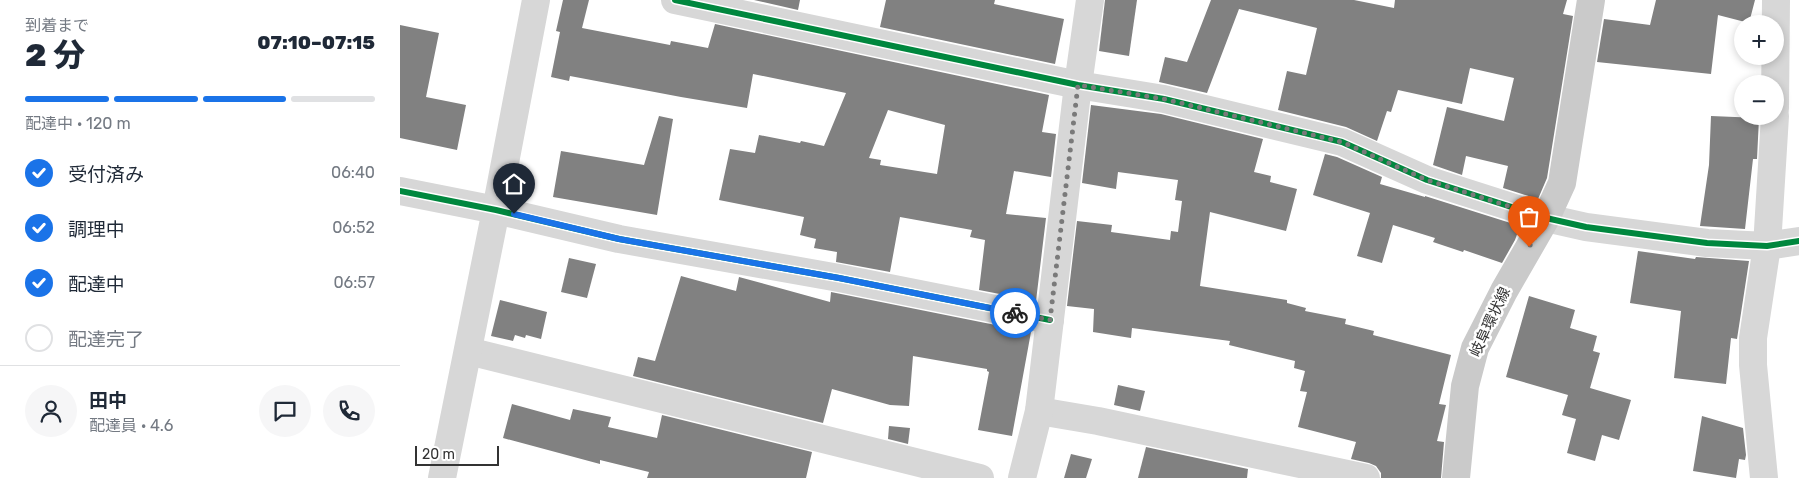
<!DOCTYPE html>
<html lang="ja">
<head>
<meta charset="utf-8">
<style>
	:root { --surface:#fff; --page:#f6f6f7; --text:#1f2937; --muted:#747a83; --line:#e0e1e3; --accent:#1a73e8 }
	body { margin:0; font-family:Rubik,"Noto Sans JP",sans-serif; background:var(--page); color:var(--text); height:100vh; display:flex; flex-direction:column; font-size:19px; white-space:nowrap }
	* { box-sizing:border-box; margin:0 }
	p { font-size:16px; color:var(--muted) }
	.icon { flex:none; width:28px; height:28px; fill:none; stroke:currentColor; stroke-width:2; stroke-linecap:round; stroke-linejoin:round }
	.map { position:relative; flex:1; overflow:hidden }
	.panel { display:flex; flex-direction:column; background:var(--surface); width:400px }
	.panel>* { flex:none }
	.buttons { position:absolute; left:1334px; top:15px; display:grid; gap:10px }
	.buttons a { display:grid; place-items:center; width:50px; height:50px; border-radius:50%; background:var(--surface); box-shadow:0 2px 8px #0003; font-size:25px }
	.scale { position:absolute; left:15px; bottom:12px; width:84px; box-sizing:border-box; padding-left:5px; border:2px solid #333; border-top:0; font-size:14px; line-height:18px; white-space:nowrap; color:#333; -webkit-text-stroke:4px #fff; paint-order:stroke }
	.pin { position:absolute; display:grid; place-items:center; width:42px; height:42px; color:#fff; margin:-51px -21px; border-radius:50% 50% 50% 0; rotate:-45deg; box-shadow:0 0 5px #0007 }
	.pin .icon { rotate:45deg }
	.courier { position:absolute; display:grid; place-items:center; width:50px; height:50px; margin:-25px; border:4px solid #1a73e8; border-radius:50%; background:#fff; color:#222; box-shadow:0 1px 6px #0007 }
	.headline em { font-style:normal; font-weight:800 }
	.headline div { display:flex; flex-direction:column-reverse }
	.headline { display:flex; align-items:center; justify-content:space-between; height:85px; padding:0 25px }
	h1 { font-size:32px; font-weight:800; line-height:38px }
	.bar { display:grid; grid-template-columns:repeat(4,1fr); gap:8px 5px; align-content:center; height:60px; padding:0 25px }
	.bar i { height:6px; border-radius:4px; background:var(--line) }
	.bar .on { background:var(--accent) }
	.bar p { grid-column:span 4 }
	.line { display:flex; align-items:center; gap:12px; padding:0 25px; border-top:1px solid var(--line) }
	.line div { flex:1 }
	.round { display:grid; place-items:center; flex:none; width:52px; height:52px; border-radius:26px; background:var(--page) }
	ol { padding:0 25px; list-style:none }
	li { display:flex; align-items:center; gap:15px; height:55px }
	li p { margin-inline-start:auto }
	li .icon { padding:5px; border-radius:50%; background:var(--accent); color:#fff; stroke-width:4 }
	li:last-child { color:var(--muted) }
	li i { width:28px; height:28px; border:2px solid var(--line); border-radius:50% }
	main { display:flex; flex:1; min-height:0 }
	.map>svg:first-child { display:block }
	.building { fill:#818181; fill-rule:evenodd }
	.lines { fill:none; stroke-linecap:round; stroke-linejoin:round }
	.minor { stroke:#d7d7d7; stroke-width:28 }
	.major { stroke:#cacaca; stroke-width:28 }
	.cycleway-casing { stroke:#fff; stroke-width:9 }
	.cycleway { stroke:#00873e; stroke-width:6 }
	.done { stroke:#7a7a7a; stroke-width:5; stroke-dasharray:0 9 }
	.route { stroke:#1a73e8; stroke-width:6 }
	.labels { text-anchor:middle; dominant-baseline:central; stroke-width:5; stroke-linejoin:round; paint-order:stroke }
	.street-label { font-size:15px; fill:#333; stroke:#fff }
</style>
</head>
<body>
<main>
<section class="panel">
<div class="headline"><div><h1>2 分</h1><p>到着まで</p></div><em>07:10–07:15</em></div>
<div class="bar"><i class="on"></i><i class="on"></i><i class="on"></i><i></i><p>配達中 · 120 m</p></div>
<ol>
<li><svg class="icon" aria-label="check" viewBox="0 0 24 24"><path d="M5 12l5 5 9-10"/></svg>受付済み<p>06:40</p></li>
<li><svg class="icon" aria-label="check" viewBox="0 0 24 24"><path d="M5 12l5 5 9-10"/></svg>調理中<p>06:52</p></li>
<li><svg class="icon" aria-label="check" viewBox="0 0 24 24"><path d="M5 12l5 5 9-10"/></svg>配達中<p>06:57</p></li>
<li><i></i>配達完了</li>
</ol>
<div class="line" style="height:90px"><a class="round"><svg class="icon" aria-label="person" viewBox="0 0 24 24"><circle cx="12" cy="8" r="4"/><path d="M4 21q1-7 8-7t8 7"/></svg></a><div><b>田中</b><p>配達員 · 4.6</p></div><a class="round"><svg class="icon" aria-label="chat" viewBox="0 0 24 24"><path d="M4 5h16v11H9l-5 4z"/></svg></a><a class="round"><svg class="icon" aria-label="phone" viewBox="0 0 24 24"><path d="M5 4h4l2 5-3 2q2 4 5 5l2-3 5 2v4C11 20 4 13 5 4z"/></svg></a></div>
</section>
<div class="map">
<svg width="1399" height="478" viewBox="0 0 1399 478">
	<rect width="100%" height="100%" fill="#fff"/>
	<!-- building -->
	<g class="building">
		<path d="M 163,0 L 189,0 L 182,28 L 270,45 L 271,41 L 308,48 L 315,24 L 649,95 L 642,132 L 656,134 L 651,177 L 614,171 L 606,214 L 646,218 L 636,301 L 579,290 L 585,240 L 570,237 L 572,230 L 500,217 L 490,272 L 436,262 L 437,252 L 414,248 L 416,239 L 400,235 L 404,217 L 319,200 L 330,149 L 355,153 L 359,135 L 400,143 L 401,141 L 424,146 L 446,93 L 353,74 L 347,108 L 281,97 L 170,76 L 169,81 L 151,77 L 160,32 L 156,31 ZM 488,110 L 545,125 L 537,174 L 480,165 L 481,160 L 469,158 Z"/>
		<polygon points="354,0 400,0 398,10"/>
		<polygon points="486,0 595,0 594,4 664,19 655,64 480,27"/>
		<polygon points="705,0 737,0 729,56 699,51"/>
		<polygon points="811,0 954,0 994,8 995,0 1167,0 1163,14 1173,16 1147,178 1138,199 1103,188 1108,166 1066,156 1062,175 1033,165 1047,107 1104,121 1114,78 1070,68 1062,104 998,90 991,112 987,111 977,141 946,127 878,110 887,71 906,75 917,28 839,9 807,93 759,82 765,57 787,62"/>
		<polygon points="1256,0 1355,0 1349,23 1318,15 1311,74 1197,62 1204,19 1250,25"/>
		<polygon points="0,25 39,33 26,97 66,105 57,150 0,138"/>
		<polygon points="691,105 761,114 863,139 854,172 871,176 870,182 897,189 886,231 810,212 800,286 887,300 887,303 906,308 905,311 946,319 945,324 974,331 973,335 1051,355 1039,404 1046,405 1037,441 1044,442 1041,478 981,478 981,473 976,466 969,463 951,459 956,442 898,427 907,392 900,391 905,371 894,368 895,361 829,345 830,341 732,328 731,338 693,332 694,309 667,306 677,221 712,225 711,232 770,240 771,231 778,232 782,201 775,200 778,180 718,172 716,189 682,183"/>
		<polygon points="259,116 273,119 257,215 153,197 161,151 244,165"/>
		<polygon points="1311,116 1359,118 1357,159 1353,159 1345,229 1300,226 1309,165"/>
		<polygon points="925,154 937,157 982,177 980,184 1025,197 1025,196 1120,226 1115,240 1102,263 1064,250 1063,252 1033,242 1035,238 993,225 982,263 957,256 970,213 913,195"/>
		<polygon points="1238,251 1295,259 1296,257 1349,261 1337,339 1331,338 1326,384 1274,378 1281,311 1230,303"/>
		<polygon points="169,258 196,264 187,298 161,292"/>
		<polygon points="281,276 336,291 339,277 430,302 431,292 631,332 612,436 578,430 589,372 587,371 587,369 513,356 509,406 490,405 432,389 423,423 233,376 238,357 255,361"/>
		<polygon points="1129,296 1175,310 1170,328 1197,336 1193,351 1200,353 1190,388 1231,400 1219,440 1202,435 1195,461 1167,453 1176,419 1162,415 1168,395 1106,377"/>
		<polygon points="100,300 147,312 141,339 126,335 125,338 115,335 113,341 91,336"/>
		<polygon points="718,385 745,391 740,411 714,405"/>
		<polygon points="112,404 170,420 173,409 211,417 208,427 257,438 262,415 412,452 406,478 247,478 249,472 200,460 200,464 103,438"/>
		<polygon points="1302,416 1343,428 1346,455 1345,460 1339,459 1336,478 1293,471"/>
		<polygon points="489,426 510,428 508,444 488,439"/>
		<polygon points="746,447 848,469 847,478 738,478"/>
		<polygon points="671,454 692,459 686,478 664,478"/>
	</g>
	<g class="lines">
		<!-- minor -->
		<g class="minor">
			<polyline points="275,0 678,85 764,99 942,142 1027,180 1146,218 1186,227 1307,243 1367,246 1399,241"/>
			<polyline points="1375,108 1376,0"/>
			<polyline points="0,191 96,210 219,239 439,278 650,320"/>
			<polyline points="68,351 580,478"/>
			<polyline points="639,411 698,421 966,478"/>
			<polyline points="42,478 96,210 136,0"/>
			<polyline points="622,478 639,411 678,85 690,0"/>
			<polyline points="1364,478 1353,365 1353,338 1367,246 1375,116"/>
		</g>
		<!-- major -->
		<polyline class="major" points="1056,478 1065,386 1075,348 1104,291 1146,218 1162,183 1191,0"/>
		<!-- cycleway casing -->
		<g class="cycleway-casing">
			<g id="cycleway">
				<polyline points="275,0 678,85 764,99 942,142 1027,180 1146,218 1186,227 1307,243 1367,246 1399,241"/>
				<polyline points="0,191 96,210 219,239 439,278 650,320"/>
			</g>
		</g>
		<!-- cycleway -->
		<use href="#cycleway" class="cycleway"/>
	</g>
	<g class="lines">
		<!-- done -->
		<polyline class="done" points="615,313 650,320 678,85 764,99 942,142 1027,180 1146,218 1129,247"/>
		<!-- route -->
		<polyline class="route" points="114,214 219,239 439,278 615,313"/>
	</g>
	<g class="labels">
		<!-- street labels -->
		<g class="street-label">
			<text transform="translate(1090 322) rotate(-65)">岐阜環状線</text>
		</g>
	</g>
</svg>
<div class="buttons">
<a>+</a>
<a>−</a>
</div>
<div class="scale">20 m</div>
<div class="pin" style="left:1129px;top:247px;background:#ea580c"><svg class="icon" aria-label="bag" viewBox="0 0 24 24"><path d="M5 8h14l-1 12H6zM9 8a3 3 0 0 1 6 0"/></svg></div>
<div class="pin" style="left:114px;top:214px;background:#1f2937"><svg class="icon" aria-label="home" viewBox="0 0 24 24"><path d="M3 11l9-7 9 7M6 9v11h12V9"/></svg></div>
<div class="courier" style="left:615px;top:313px"><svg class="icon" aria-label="bike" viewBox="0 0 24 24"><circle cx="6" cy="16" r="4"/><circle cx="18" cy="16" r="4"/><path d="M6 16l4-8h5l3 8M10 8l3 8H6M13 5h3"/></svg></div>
</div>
</main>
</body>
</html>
